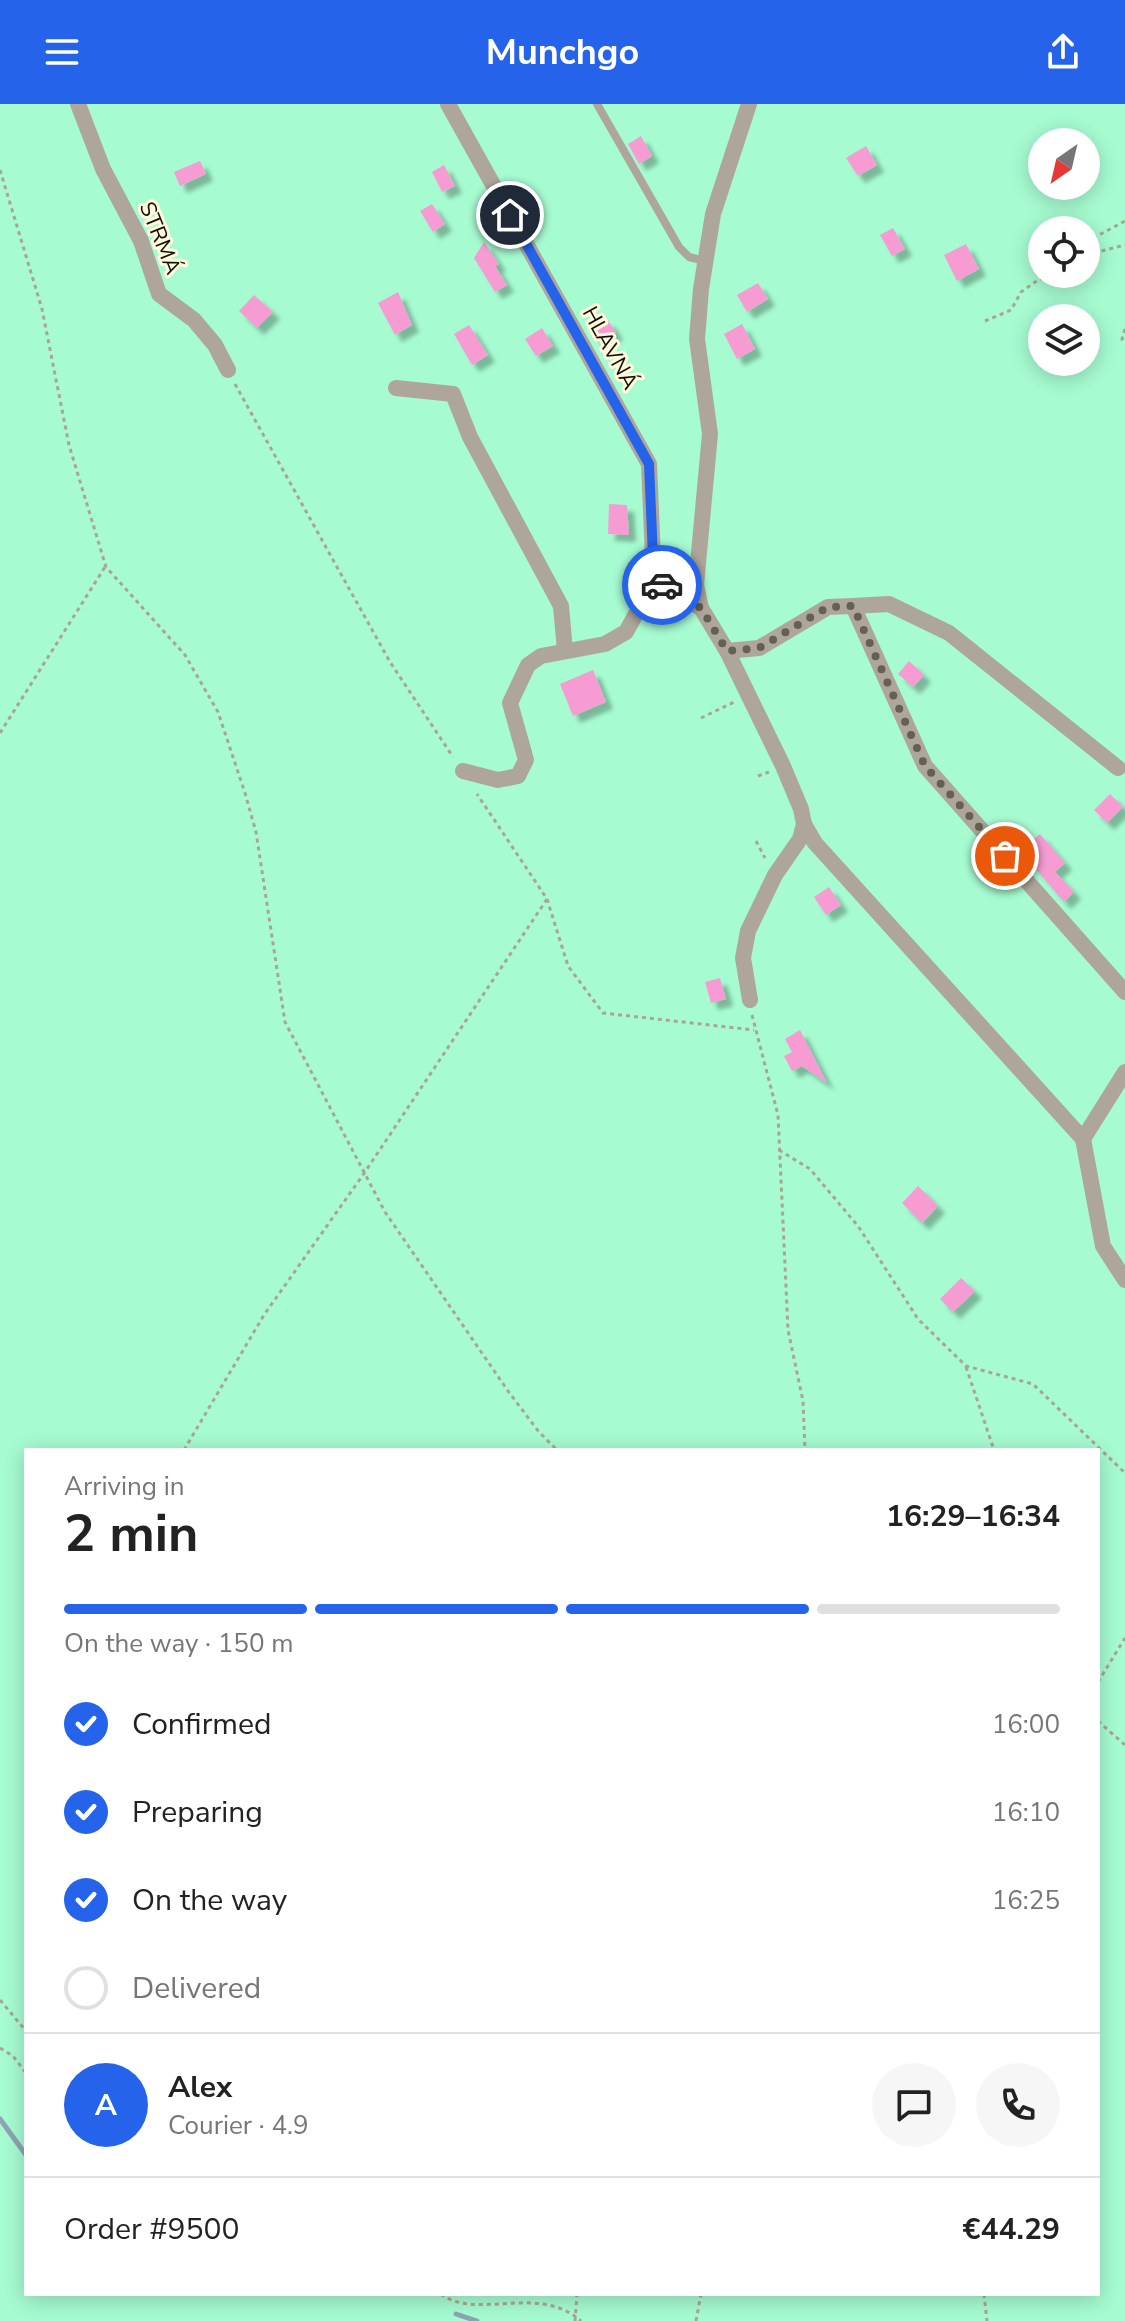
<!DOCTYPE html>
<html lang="en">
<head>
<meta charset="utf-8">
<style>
	:root { --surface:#fff; --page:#f6f6f6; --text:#222; --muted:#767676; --line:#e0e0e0; --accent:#2563eb }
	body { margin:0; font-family:"Nunito Sans",sans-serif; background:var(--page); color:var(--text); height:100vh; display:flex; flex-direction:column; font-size:30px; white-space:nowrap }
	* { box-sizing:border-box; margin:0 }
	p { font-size:26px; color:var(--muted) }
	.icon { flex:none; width:44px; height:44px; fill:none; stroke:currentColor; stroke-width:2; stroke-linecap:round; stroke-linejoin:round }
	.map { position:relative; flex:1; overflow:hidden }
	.panel { position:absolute; left:24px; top:1344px; width:1076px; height:848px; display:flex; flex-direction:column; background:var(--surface); border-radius:0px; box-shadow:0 4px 20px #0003 }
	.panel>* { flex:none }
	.needle { width:52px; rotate:214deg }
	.buttons { position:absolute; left:1028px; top:24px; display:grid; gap:16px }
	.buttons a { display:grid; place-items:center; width:72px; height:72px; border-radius:50%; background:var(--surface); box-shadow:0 4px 20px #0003; font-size:40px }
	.pin { position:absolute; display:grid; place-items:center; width:68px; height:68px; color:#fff; margin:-34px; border:4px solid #fff; border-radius:50%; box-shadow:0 2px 8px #0007 }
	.courier { position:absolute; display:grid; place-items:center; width:80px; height:80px; margin:-40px; border:6px solid #2563eb; border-radius:50%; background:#fff; color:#222; box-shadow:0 2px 10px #0007 }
	.overview em { font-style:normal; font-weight:700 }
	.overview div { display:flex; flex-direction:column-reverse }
	.overview { display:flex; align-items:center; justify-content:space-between; height:136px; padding:0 40px }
	h1 { font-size:52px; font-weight:700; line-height:60px }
	.bar { display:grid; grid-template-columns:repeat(4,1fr); gap:12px 8px; align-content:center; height:96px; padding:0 40px }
	.bar i { height:10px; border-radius:6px; background:var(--line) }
	.bar .current { background:var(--accent) }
	.bar p { grid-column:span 4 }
	.line { display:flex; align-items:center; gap:20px; padding:0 40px; border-top:2px solid var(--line) }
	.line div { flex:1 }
	.round { display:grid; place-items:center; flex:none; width:84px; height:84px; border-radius:42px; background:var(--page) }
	ol { padding:0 40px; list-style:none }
	li { display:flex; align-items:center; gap:24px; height:88px }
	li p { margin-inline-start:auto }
	li .icon { padding:8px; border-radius:50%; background:var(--accent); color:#fff; stroke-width:4 }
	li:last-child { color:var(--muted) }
	li i { width:44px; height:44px; border:4px solid var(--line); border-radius:50% }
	header { display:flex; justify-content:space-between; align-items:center; height:104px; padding:0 40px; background:var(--accent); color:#fff; font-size:36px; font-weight:700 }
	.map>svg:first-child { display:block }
	.green { fill:#a6fbd1; fill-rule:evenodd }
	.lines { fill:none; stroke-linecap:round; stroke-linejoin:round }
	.stream { stroke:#8ea3b4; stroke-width:5 }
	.building { fill:#f69cd3; filter:url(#shadow) }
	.path { stroke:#aba58f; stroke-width:3; stroke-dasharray:4 4; stroke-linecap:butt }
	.service { stroke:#afa69b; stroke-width:8 }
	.minor { stroke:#afa69b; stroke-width:16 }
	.done { stroke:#656150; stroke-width:8; stroke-dasharray:0 14.4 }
	.route { stroke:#2563eb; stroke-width:10 }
	.labels { text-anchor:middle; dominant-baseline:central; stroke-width:6; stroke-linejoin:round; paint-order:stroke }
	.street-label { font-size:22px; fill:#120f06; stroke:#fff8da }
</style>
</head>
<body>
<header><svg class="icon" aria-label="menu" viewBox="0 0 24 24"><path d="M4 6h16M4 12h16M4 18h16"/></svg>Munchgo<svg class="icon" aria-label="share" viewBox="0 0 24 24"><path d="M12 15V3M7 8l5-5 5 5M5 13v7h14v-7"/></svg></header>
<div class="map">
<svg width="1125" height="2217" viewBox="0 0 1125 2217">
	<defs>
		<filter id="shadow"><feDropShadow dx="7" dy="7" stdDeviation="2" flood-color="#0004"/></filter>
	</defs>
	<rect width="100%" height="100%" fill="#fff8da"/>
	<!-- green -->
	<path class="green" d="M 0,0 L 1125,0 L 1125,2217 L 0,2217 ZM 1042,38 L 1086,38 L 1086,82 L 1042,82 ZM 1042,126 L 1086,126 L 1086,170 L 1042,170 ZM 1042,214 L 1086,214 L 1086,258 L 1042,258 ZM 26,1346 L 1098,1346 L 1098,2190 L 26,2190 Z"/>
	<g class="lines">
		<!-- stream -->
		<g class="stream">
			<polyline points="0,2015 26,2051"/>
			<polyline points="456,2210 477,2217"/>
		</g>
	</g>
	<!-- building -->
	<g class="building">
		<polygon points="641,32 652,52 639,60 628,40"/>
		<polygon points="866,42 877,61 858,72 846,54"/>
		<polygon points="200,57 206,70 180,82 174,68"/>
		<polygon points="444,61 455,82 442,88 432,68"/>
		<polygon points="432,100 445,120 433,128 420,107"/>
		<polygon points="893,124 905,145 892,152 880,131"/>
		<polygon points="484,138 499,160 495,162 507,181 495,188 474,154"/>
		<polygon points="966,140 979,165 957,177 944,151"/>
		<polygon points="758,179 768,195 747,208 737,191"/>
		<polygon points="398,188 412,221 395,231 378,199"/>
		<polygon points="254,191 273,208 257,224 239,207"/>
		<polygon points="602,215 604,218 608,216 616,229 599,239 589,222"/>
		<polygon points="742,220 755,245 737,255 724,230"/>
		<polygon points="469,221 488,251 472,261 454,230"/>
		<polygon points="542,224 553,242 536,252 525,235"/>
		<polygon points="609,400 627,401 629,431 608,430"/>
		<polygon points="909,557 924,571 913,583 898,570"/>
		<polygon points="593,566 606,598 573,612 560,580"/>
		<polygon points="1110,690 1123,703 1107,719 1094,706"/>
		<polygon points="1040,730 1065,759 1055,768 1074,788 1064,798 1020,746"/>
		<polygon points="829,783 841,801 826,811 814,793"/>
		<polygon points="720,874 726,895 711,899 705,878"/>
		<polygon points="800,926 827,979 802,962 792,967 784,952 792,948 785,935"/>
		<polygon points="918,1082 938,1102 922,1119 902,1099"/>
		<polygon points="961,1174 975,1187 953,1208 940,1195"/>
	</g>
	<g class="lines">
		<!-- path -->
		<g class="path">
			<polyline points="0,66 42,205 69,341 106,463 185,551 218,608 245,689 256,728 285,918 385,1108 508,1287 539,1328 557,1346"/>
			<polyline points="1086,138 1125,117"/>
			<polyline points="1086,151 1125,141"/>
			<polyline points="985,217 1011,206 1021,188 1038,176 1056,170"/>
			<polyline points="1125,225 1122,235 1125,239"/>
			<polyline points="235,280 390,558 453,653"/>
			<polyline points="701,614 734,598"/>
			<polyline points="0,629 105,463"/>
			<polyline points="758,672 769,668"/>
			<polyline points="756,737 765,754"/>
			<polyline points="547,795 568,862 603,909 754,926"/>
			<polyline points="752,911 778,1011 788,1226 803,1297 805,1346"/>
			<polyline points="779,1046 810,1065 858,1122 918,1215 966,1262 1033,1280 1125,1369"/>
			<polyline points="966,1263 994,1346"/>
			<polyline points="184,1346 264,1211 365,1068 547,795 477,690"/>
			<polyline points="1098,1578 1125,1534"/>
			<polyline points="1098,1617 1125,1641"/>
			<polyline points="0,1896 26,1927"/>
			<polyline points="0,1944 13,1952 26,1969"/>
			<path d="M 441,2190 C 476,2217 538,2179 581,2217"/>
			<polyline points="984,2190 987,2217"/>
			<polyline points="575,2217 577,2190"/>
			<polyline points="696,2217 701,2190"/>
		</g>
		<!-- service -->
		<polyline class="service" points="597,0 679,143 689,153 705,157"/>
		<!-- minor -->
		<g class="minor">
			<polyline points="78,0 103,65 141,137 159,190 194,216 215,241 228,266"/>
			<polyline points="448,0 649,360 654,477 701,504"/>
			<polyline points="749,0 713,110 701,185 697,235 710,330 696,481 701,504 727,547 783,662 801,705 804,720 800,735 775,771 748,827 743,854 750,896"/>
			<polyline points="396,284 453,290 470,333 561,502 565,547"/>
			<polyline points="853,502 889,500 949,529 1118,664"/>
			<polyline points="727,547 759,544 828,503 853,502 925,662 1125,888"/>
			<polyline points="463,667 498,676 518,672 526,656 510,599 528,561 541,552 605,540 626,528 654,477"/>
			<polyline points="804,720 815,739 1083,1035 1103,1142 1125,1176"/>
			<polyline points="1083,1035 1125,968"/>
		</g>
	</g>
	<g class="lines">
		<!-- done -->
		<polyline class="done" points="662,481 701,504 727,547 759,544 828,503 853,502 925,662 1005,752"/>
		<!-- route -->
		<polyline class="route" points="510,111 649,360 654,477 662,481"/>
	</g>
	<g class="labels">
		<!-- street labels -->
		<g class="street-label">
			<text transform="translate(160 134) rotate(68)">STRMÁ</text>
			<text transform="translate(610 244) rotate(61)">HLAVNÁ</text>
		</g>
	</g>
</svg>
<div class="buttons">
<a><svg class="needle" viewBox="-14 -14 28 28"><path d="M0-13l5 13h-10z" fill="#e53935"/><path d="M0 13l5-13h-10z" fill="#767676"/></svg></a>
<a><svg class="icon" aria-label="locate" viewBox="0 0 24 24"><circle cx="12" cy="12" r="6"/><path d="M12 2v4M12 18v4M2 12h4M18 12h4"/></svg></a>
<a><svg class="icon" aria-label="layers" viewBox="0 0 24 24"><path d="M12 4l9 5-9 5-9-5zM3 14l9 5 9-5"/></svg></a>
</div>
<div class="pin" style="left:1005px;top:752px;background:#ea580c"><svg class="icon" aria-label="bag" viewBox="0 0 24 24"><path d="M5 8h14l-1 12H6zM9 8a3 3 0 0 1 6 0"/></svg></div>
<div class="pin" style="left:510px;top:111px;background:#1f2937"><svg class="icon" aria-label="home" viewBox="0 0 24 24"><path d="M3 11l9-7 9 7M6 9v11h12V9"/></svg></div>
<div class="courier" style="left:662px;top:481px"><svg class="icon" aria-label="car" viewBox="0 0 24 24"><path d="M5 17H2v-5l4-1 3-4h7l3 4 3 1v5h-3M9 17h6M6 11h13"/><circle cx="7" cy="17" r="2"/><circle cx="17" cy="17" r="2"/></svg></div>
<section class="panel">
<div class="overview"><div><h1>2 min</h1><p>Arriving in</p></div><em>16:29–16:34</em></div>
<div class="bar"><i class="current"></i><i class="current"></i><i class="current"></i><i></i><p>On the way · 150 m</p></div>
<ol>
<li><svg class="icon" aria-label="check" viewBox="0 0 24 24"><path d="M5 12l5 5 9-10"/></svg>Confirmed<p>16:00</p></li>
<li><svg class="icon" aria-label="check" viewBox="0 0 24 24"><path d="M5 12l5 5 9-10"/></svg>Preparing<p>16:10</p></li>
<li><svg class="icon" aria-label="check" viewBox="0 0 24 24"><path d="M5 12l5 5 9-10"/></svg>On the way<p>16:25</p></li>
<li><i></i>Delivered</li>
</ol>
<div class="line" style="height:144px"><b class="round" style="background:var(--accent);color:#fff">A</b><div><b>Alex</b><p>Courier · 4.9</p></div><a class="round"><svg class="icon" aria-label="chat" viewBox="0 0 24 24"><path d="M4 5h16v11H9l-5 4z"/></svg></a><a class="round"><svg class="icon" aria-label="phone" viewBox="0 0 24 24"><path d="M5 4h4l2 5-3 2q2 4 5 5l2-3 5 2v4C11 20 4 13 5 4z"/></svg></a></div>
<div class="line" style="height:104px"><div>Order #9500</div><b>€44.29</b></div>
</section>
</div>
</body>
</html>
